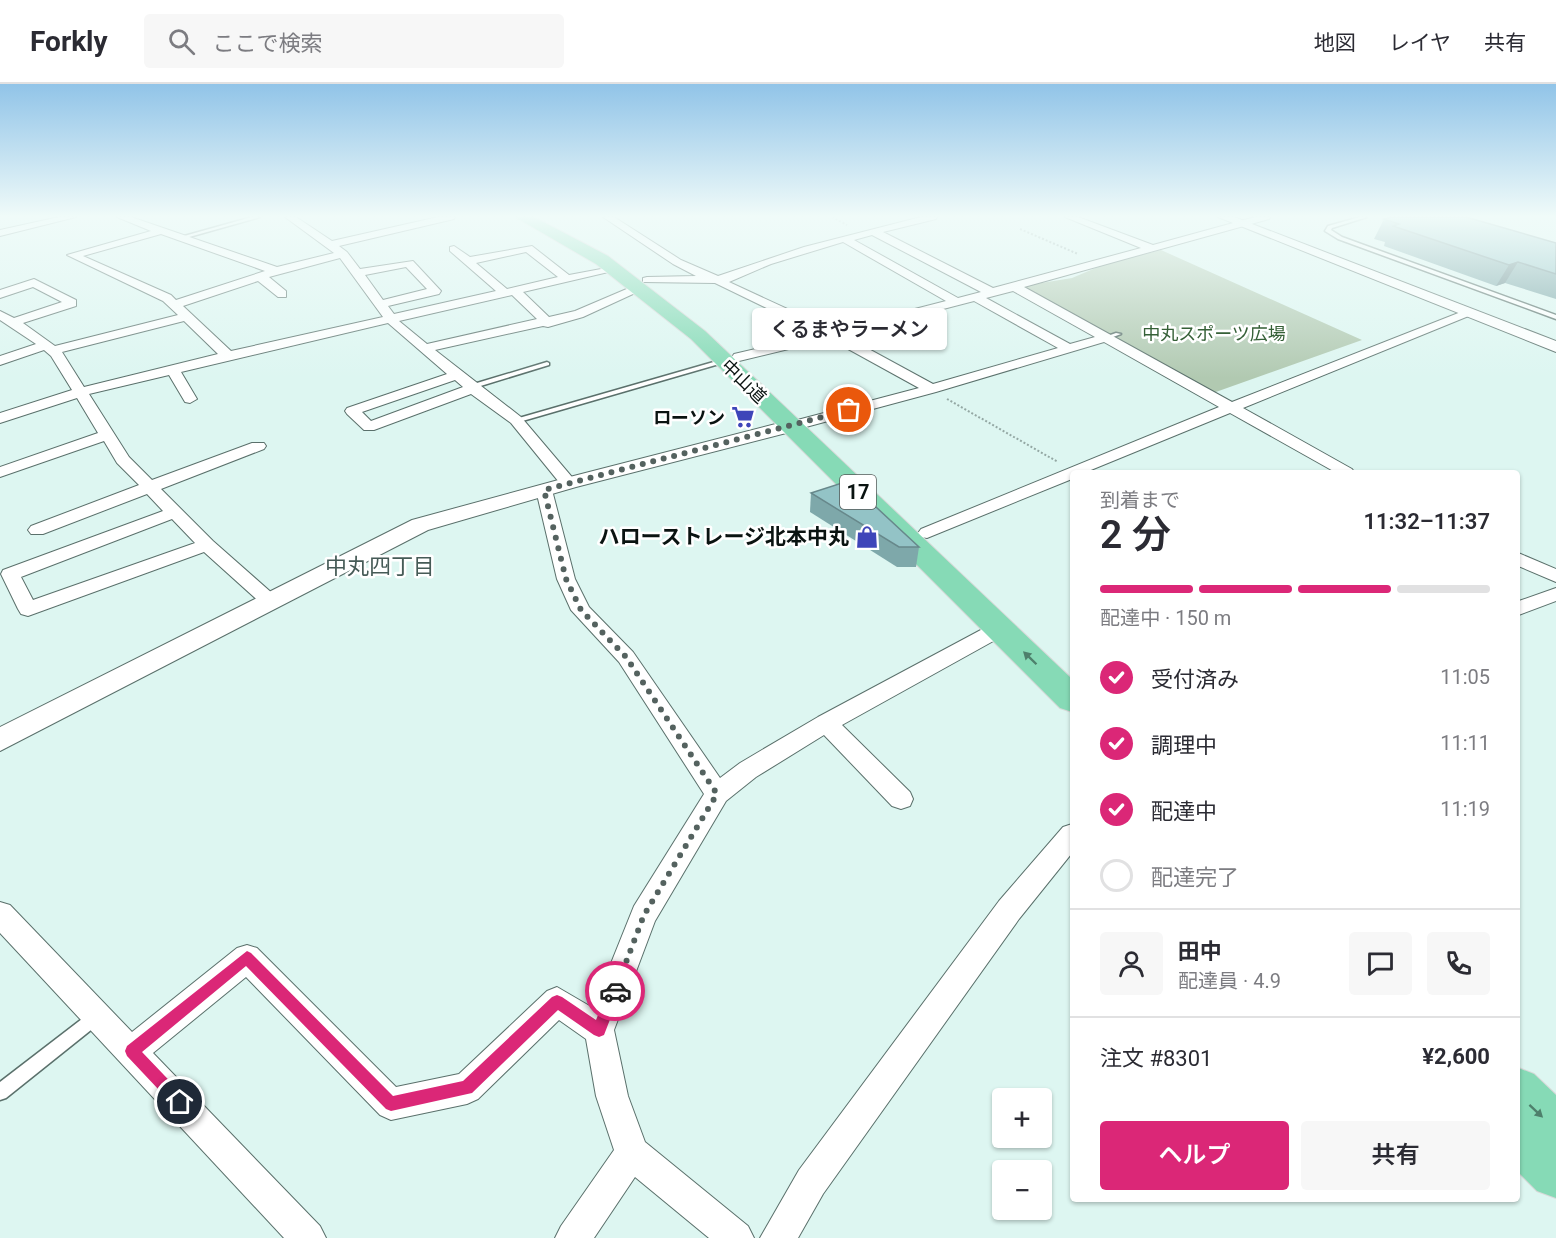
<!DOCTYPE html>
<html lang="ja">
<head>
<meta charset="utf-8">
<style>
	:root { --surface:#fff; --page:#f7f7f7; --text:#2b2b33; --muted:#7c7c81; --line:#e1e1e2; --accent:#db2777 }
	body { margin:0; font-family:Roboto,"Noto Sans JP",sans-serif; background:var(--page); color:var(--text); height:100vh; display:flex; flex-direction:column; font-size:22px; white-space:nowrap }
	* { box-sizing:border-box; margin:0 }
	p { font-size:20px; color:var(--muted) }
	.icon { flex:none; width:33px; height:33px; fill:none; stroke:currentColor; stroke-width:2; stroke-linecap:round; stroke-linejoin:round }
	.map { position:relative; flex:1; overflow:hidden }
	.sheet { position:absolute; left:1070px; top:386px; width:450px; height:732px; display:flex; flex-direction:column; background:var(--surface); border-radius:6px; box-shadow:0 2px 4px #0004 }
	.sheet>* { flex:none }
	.fabs { position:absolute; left:992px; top:1004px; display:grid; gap:12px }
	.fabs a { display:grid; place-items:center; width:60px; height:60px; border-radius:6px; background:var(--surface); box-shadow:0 2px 4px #0004; font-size:30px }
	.pin { position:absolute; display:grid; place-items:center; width:51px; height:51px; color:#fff; margin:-26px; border:3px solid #fff; border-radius:50%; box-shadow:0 2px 6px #0007 }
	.courier { position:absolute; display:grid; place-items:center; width:60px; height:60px; margin:-30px; border:4px solid #db2777; border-radius:50%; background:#fff; color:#222; box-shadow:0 2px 8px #0007 }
	.bubble { position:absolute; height:42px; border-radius:6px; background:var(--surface); box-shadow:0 2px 4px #0004; font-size:20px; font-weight:600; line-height:42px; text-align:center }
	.head em { font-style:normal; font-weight:600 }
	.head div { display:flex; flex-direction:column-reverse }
	.head { display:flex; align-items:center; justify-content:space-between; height:102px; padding:0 30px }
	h1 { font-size:39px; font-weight:600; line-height:45px }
	.bar { display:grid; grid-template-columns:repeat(4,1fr); gap:9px 6px; align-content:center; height:72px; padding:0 30px }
	.bar i { height:8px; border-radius:4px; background:var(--line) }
	.bar .on { background:var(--accent) }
	.bar p { grid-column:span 4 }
	.line { display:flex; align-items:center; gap:15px; padding:0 30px; border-top:2px solid var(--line) }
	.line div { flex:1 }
	.round { display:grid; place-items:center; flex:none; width:63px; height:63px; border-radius:6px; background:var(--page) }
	ol { padding:0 30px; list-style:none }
	li { display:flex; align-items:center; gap:18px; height:66px }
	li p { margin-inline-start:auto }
	li .icon { padding:6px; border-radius:50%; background:var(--accent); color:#fff; stroke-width:4 }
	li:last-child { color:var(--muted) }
	li i { width:33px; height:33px; border:3px solid var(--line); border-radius:50% }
	.cta { display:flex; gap:12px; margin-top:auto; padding:12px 30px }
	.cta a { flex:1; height:69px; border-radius:6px; background:var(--accent); color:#fff; font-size:24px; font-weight:600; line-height:69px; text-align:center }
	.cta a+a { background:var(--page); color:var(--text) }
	header { display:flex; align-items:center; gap:36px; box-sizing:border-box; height:84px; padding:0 30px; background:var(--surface); border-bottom:2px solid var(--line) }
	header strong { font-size:28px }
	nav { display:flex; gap:33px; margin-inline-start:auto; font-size:21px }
	.search { width:420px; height:54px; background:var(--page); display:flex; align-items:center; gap:15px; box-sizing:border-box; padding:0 21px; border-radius:6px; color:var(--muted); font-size:22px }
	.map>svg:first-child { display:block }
	.green { fill:#b1c9b1 }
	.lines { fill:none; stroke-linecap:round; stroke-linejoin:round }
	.service-casing { stroke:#5a706b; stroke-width:3 }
	.minor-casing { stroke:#5a706b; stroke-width:2 }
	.tertiary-casing { stroke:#5a706b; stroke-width:2 }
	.trunk-casing { stroke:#d8d9d9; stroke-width:2 }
	.path { stroke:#94a8a4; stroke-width:2; stroke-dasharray:2 2; stroke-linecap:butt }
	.service { fill:#fff; fill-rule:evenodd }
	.minor { fill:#fff; fill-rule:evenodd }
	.tertiary { fill:#fff; fill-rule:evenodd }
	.trunk { fill:#86dab6; fill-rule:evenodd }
	.wall { fill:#7ea8aa }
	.shaded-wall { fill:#67888b }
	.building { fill:#93c3c6; stroke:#67888b; stroke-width:1.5 }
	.oneway { fill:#4e806c }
	.route { fill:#db2777 }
	.done { stroke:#54625f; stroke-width:6; stroke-dasharray:0 10.8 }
	.labels { text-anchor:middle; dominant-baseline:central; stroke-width:5; stroke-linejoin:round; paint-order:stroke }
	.far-park-label { font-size:18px; fill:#356037; stroke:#fff }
	.far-street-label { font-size:18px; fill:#0a1311; stroke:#fff }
	.far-poi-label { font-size:18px; font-weight:bold; fill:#0a1311; stroke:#fff; text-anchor:end }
	.shield { fill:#fff; stroke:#545a58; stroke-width:1.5 }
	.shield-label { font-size:20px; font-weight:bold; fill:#0a1311 }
	.poi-label { font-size:21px; font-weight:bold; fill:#0a1311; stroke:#fff; text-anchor:end }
	.neighbourhood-label { font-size:22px; fill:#465b57; stroke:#fff }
</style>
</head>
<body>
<header>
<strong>Forkly</strong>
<div class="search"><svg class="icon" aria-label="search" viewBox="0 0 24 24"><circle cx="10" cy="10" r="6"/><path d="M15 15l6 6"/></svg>ここで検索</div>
<nav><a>地図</a><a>レイヤ</a><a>共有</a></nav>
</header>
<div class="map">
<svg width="1556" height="1154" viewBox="0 0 1556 1154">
	<rect width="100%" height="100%" fill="#ddf6f1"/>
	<!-- green -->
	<polygon class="green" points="1161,166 1362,256 1213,309 1023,202 1072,194 1105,180"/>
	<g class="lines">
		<!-- service casing -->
		<g class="service-casing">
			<g id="service">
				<polygon points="252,133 260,133 182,155 177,154"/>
				<polygon points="1360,133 1367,133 1332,144 1331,146 1342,153 1556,231 1556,235 1338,155 1325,147 1328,142"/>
				<polygon points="1116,249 1121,250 1105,256 1102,254"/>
				<polygon points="724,275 727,277 726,278 519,338 512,336"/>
				<polygon points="547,278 549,279 549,281 474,304 467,302"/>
				<polygon points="96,926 101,928 103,933 101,938 6,1014 0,1016 0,998 91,928"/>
			</g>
		</g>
		<!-- minor casing -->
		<g class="minor-casing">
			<g id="minor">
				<polygon points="59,133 76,133 0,152 0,146"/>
				<path d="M 117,133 L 131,133 L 277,183 L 334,169 L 285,133 L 296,133 L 332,157 L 438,133 L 455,133 L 454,135 L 339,162 L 347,168 L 360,185 L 413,177 L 441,207 L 439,210 L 388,222 L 394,230 L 496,207 L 450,167 L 450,163 L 454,162 L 470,173 L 532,162 L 569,191 L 617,182 L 617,186 L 523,208 L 549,233 L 575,227 L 636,201 L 644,201 L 646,204 L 583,233 L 548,243 L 543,242 L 435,266 L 521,333 L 577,399 L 569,404 L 563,403 L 511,339 L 471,310 L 374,346 L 364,346 L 347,330 L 345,327 L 347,324 L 447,290 L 388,239 L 181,288 L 197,315 L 190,319 L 185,318 L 169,291 L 89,310 L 129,373 L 152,396 L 252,359 L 264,359 L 266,362 L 264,365 L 161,405 L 213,457 L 281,517 L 278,522 L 271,523 L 264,522 L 204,468 L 28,532 L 21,530 L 18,525 L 1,490 L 3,486 L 163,427 L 147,410 L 43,450 L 31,450 L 28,446 L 31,442 L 139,401 L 117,379 L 104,357 L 0,393 L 0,383 L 98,349 L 77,314 L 0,339 L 0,329 L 72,306 L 51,272 L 44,266 L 0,281 L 0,272 L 36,260 L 0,236 L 0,227 L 14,234 L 62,218 L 33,203 L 0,214 L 0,206 L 34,195 L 76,216 L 76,222 L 23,239 L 55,262 L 178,231 L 163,217 L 67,171 L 151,147 ZM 161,150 L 265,187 L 176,216 L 171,211 L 83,172 ZM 526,168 L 558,193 L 507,205 L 476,179 ZM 340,174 L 383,233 L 231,267 L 183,222 L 258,197 L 278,213 L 286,213 L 286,207 L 269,193 ZM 406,183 L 427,205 L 383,216 L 365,191 ZM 512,211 L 537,235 L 427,260 L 399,237 ZM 184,237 L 218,270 L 84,303 L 62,268 ZM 455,296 L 463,303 L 371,337 L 362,328 ZM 172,435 L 195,459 L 33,516 L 21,493 Z"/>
				<path d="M 603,133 L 614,133 L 681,176 L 718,192 L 804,163 L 921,133 L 937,133 L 936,135 L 883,148 L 993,204 L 1141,164 L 1065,133 L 1078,133 L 1153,161 L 1255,133 L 1270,133 L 1269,135 L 1024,203 L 1232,318 L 1466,226 L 1474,226 L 1476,229 L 1243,324 L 1352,385 L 1354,388 L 1335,388 L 1230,329 L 1086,388 L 1072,388 L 1072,395 L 927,454 L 921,453 L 918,449 L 921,445 L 1219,323 L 1104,258 L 936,308 L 791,347 L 786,345 L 783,342 L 786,339 L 919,304 L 830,255 L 739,277 L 734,276 L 732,273 L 734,270 L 820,250 L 715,199 L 643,198 L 643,194 L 647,193 L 696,192 L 673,180 ZM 872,151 L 981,208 L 958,214 L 854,156 ZM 843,158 L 946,217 L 833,246 L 729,198 L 771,180 ZM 1013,207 L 1095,253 L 1070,260 L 986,214 ZM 974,217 L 1058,264 L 933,300 L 843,251 Z"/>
				<polygon points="544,401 552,406 575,495 589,523 633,568 720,694 740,679 818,633 992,540 999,538 1006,540 1009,545 1006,550 842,641 910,708 913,715 910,722 901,725 892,722 824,651 756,693 726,717 655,837 614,946 628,1012 645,1058 748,1142 754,1154 709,1154 635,1093 594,1154 555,1154 561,1142 614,1066 596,1012 586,955 559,936 478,1015 467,1020 391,1036 380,1031 246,893 153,969 320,1142 326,1154 284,1154 0,849 0,818 10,821 132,948 237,864 247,861 257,864 396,1003 459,990 547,907 557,903 593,924 634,822 704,710 619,578 571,526 557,495 536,406"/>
				<polygon points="1516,468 1556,485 1556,498 1516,481"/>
				<polygon points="1556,504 1556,517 1516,532 1516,518"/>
				<polygon points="1072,740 1072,769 1019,835 823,1110 798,1154 760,1154 799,1086 999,817 1063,743"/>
			</g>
		</g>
		<!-- tertiary casing -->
		<g class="tertiary-casing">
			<g id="tertiary">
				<polygon points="1218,133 1234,133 1556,257 1556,268"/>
				<polygon points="791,336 798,338 800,342 798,346 576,403 428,446 0,667 0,643 412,436 562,395"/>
			</g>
		</g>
		<!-- trunk casing -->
		<g class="trunk-casing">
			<g id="trunk">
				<polygon points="515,133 534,133 608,172 705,247 1072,595 1072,628 1060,624 691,255 596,180"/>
				<polygon points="1516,983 1534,990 1556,1011 1556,1114 1537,1107 1516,1086"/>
			</g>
		</g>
		<!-- path -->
		<g class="path">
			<polyline points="832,133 847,141"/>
			<polyline points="1020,145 1078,170"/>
			<polyline points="947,315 1058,378"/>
		</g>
		<!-- service -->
		<use href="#service" class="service"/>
		<!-- minor -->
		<use href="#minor" class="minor"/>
		<!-- tertiary -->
		<use href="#tertiary" class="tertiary"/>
		<!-- trunk -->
		<use href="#trunk" class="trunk"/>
	</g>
	<!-- wall -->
	<g class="wall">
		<polygon points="1384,135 1556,159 1556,215 1505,199 1496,202 1384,162 1385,158 1374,155"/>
		<polygon points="811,409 919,463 916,483 897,483 810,428"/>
	</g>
	<!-- shaded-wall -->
	<polygon class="shaded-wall" points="1518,178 1505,199 1496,202 1509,181"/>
	<!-- building -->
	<g class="building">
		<polygon points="1392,133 1466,133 1556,159 1556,190 1518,178 1509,181 1393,142 1399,140 1384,135"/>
		<polygon points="848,397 919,463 899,463 811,409"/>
	</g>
	<!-- one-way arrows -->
	<defs><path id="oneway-solid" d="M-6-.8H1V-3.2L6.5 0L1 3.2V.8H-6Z" transform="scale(1.5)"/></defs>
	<g class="oneway">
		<use href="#oneway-solid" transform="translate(1030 574) rotate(-136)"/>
		<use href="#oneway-solid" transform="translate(1536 1027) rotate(43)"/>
	</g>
	<!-- sky -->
	<linearGradient id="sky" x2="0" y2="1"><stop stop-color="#91c4e8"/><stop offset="0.45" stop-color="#f0fbf9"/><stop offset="1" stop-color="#f0fbf9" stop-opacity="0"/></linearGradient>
	<rect width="1556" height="294" fill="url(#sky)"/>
	<!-- route -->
	<polygon class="route" points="247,867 251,869 393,1012 463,997 552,913 557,911 562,913 596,936 610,902 615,900 619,902 621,907 604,951 599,953 594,951 558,926 472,1009 391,1027 386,1025 246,882 142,968 185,1013 187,1018 185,1023 180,1025 175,1023 127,972 125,967 127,962"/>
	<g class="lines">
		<!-- done -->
		<polyline class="done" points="615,907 644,831 717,710 626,573 581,526 566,495 544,406 849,326"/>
	</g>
	<!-- icons -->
	<defs>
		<g id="supermarket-bare" transform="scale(1.8)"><path d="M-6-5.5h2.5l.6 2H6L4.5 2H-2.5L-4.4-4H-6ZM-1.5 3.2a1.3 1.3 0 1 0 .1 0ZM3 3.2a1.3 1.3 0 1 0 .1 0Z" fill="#3e45b9" stroke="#fff" stroke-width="2.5" paint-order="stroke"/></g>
		<g id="shop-bare" transform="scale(1.8)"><path d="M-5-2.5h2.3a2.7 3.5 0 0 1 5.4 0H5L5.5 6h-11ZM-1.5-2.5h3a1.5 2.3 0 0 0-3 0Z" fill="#3e45b9" stroke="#fff" stroke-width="2.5" paint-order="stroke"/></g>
	</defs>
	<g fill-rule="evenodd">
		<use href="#supermarket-bare" x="743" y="333"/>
		<use href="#shop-bare" x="867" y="453"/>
	</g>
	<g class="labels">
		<!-- far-park labels -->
		<g class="far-park-label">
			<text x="1214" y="249">中丸スポーツ広場</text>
		</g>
		<!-- far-street labels -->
		<g class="far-street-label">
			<text transform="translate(744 297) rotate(44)">中山道</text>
		</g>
		<!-- far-poi labels -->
		<g class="far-poi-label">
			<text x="725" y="333">ローソン</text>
		</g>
		<!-- shield labels -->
		<rect class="shield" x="840" y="391" width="36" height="34" rx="4.5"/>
		<g class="shield-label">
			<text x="858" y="408">17</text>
		</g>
		<!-- poi labels -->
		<g class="poi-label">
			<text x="849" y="453">ハローストレージ北本中丸</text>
		</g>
		<!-- neighbourhood labels -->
		<g class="neighbourhood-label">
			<text x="380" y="482">中丸四丁目</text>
		</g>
	</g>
</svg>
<div class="fabs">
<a>+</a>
<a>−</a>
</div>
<div class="pin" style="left:849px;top:326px;background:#ea580c"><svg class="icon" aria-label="bag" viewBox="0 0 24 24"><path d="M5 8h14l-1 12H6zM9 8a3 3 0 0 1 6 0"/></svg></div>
<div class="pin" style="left:180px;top:1018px;background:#1f2937"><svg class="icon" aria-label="home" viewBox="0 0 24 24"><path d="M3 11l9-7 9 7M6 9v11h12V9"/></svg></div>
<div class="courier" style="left:615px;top:907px"><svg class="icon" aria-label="car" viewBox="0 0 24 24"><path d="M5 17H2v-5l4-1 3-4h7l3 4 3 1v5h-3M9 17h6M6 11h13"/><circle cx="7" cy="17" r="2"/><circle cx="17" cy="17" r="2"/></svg></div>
<div class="bubble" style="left:752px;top:224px;width:195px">くるまやラーメン</div>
<section class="sheet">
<div class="head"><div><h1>2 分</h1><p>到着まで</p></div><em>11:32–11:37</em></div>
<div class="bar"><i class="on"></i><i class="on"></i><i class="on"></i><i></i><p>配達中 · 150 m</p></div>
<ol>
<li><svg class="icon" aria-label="check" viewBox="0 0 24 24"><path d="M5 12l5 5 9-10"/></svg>受付済み<p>11:05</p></li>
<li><svg class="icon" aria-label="check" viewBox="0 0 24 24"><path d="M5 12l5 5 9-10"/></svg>調理中<p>11:11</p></li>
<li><svg class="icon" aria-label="check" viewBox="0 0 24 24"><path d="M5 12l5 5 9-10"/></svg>配達中<p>11:19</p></li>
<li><i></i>配達完了</li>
</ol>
<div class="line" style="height:108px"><a class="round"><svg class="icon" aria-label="person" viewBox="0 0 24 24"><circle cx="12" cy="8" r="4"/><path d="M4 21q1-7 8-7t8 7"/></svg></a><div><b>田中</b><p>配達員 · 4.9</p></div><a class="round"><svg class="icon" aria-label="chat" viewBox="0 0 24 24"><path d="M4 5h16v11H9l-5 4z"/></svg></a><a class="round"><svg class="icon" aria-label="phone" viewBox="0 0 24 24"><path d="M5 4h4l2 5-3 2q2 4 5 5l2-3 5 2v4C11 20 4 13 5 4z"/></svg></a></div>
<div class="line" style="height:78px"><div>注文 #8301</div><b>¥2,600</b></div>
<div class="cta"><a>ヘルプ</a><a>共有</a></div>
</section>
</div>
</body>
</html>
